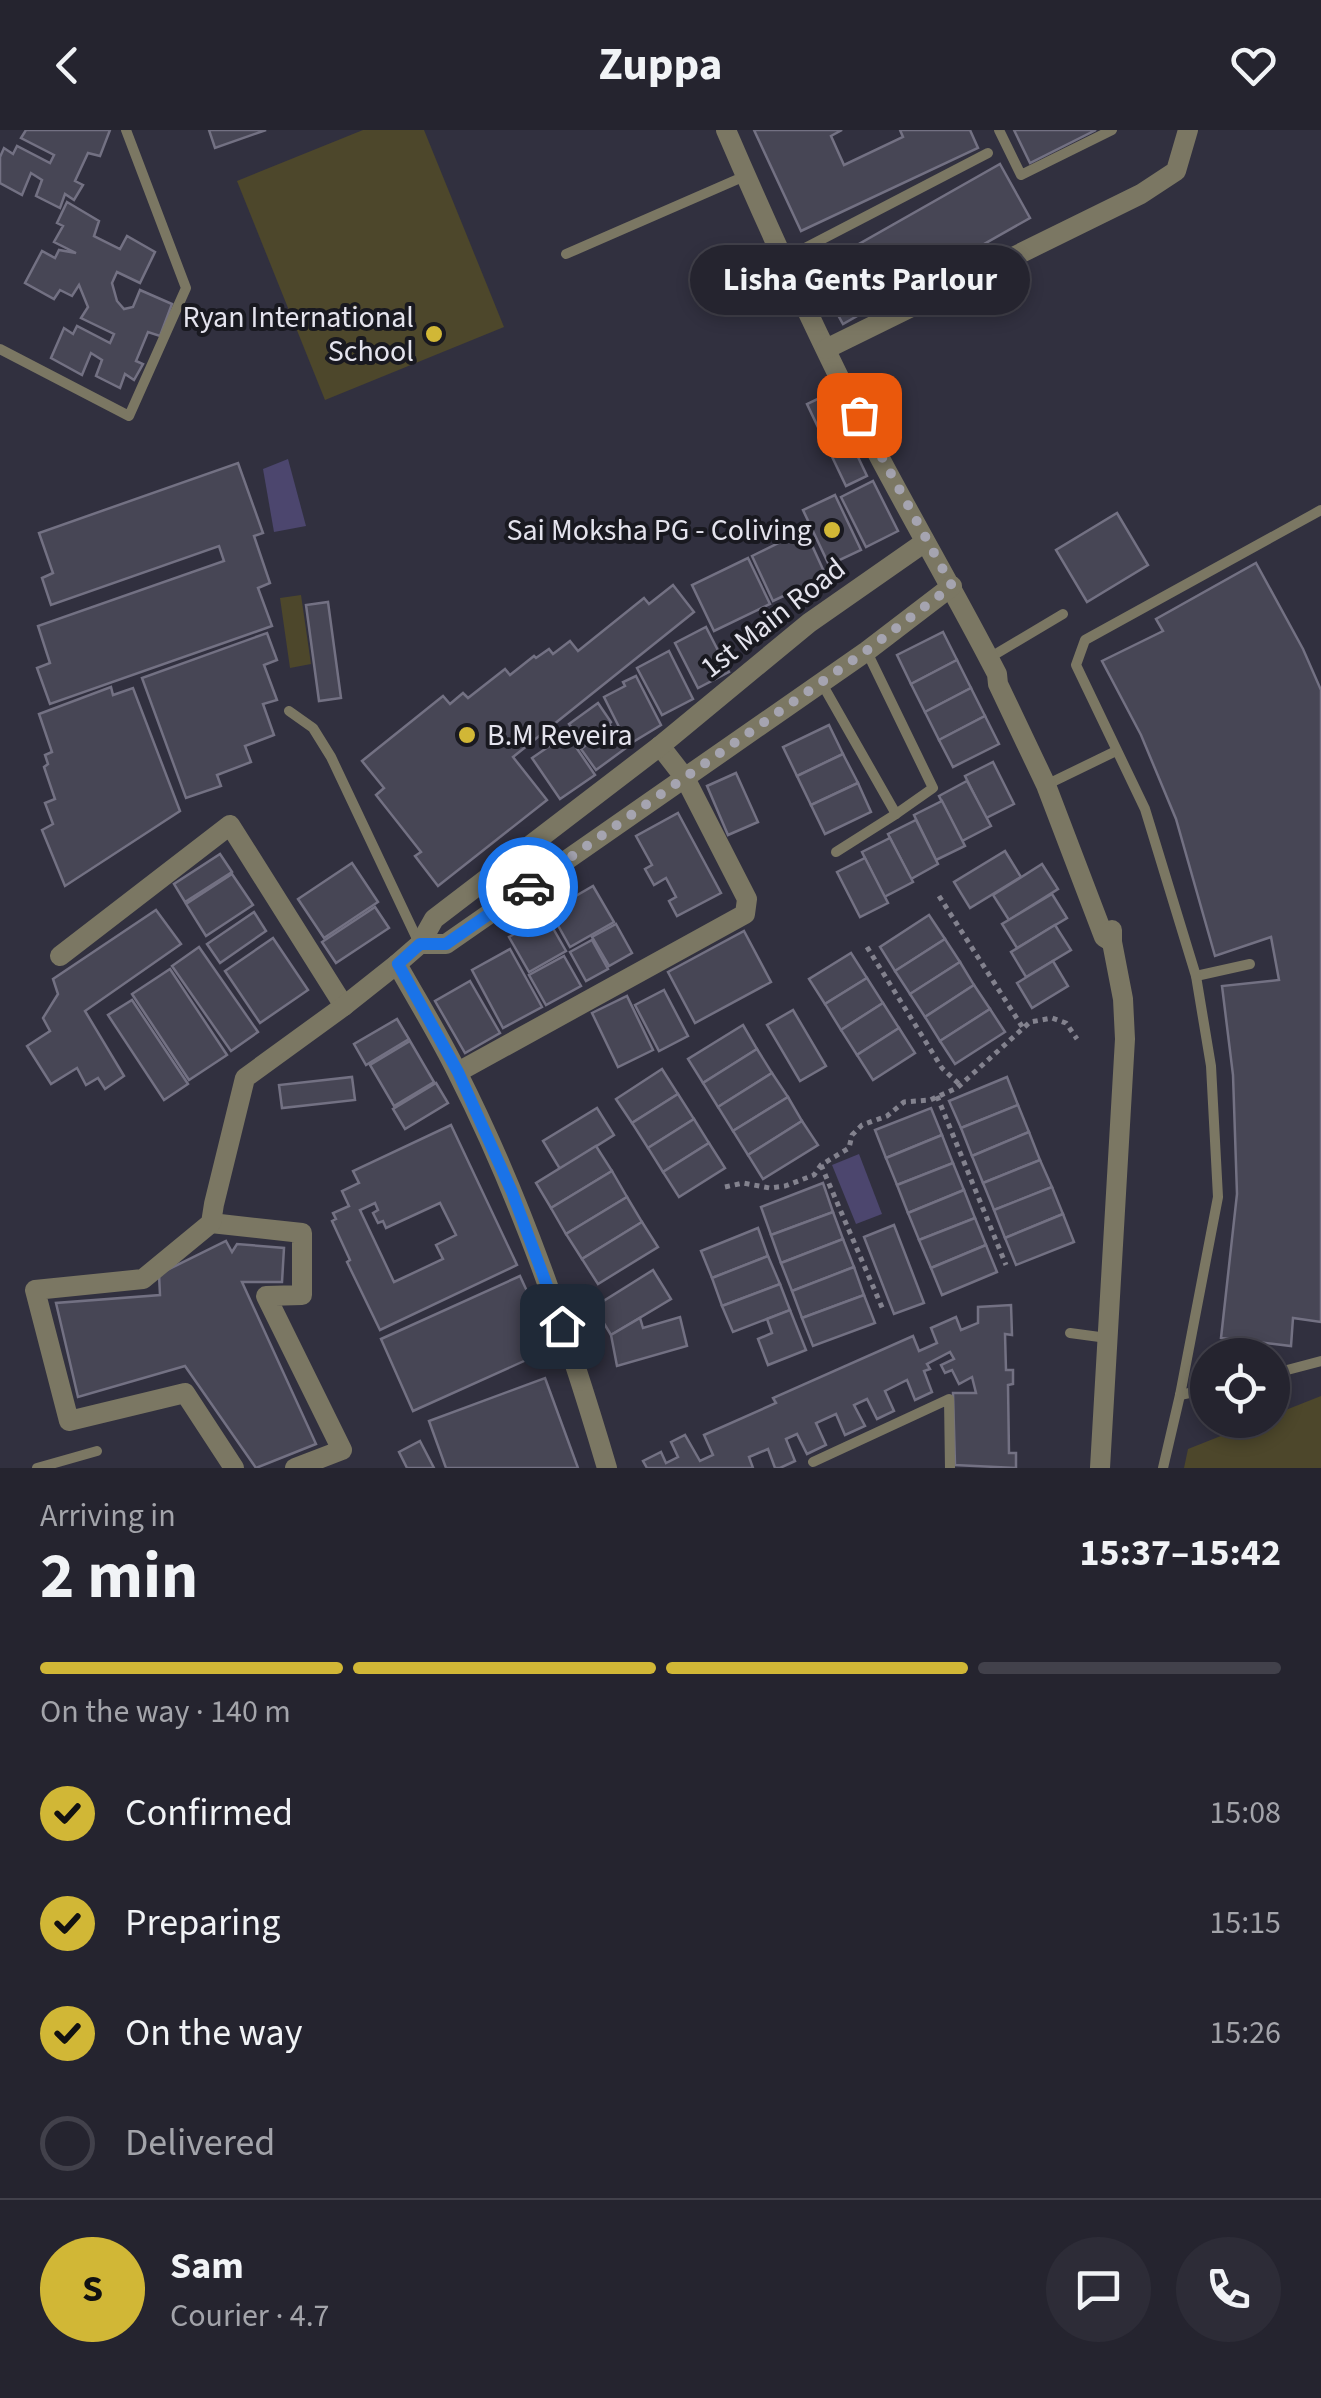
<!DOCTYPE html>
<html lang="en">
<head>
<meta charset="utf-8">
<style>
	:root { --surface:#25242f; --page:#2d2c37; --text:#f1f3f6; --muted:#a3a4aa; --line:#42414b; --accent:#d1b736 }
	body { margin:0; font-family:"Source Sans 3",sans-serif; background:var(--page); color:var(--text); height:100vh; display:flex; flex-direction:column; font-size:38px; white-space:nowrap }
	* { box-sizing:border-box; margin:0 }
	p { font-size:32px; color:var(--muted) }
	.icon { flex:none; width:55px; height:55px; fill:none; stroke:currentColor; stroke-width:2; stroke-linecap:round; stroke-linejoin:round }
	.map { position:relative; height:1338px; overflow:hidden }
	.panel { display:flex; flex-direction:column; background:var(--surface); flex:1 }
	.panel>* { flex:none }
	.buttons { position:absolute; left:1190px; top:1208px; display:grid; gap:20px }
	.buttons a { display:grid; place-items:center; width:100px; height:100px; border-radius:50%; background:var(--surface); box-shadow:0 5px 15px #0003,0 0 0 2px var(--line); font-size:50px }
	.pin { position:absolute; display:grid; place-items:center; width:85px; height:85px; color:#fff; margin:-42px; border-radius:20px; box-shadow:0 5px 15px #0006 }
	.courier { position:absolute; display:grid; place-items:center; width:100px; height:100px; margin:-50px; border:8px solid #1a73e8; border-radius:50%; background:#fff; color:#222; box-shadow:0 2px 12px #0007 }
	.bubble { position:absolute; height:70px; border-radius:35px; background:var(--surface); box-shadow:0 5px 15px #0003,0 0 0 2px var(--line); font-size:32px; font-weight:700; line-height:70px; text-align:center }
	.headline em { font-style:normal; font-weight:700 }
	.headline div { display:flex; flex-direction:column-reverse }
	.headline { display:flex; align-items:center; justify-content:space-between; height:170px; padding:0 40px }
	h1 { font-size:65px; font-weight:700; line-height:75px }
	.bar { display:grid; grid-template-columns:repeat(4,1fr); gap:15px 10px; align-content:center; height:120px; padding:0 40px }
	.bar i { height:12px; border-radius:8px; background:var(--line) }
	.bar .active { background:var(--accent) }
	.bar p { grid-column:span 4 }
	.line { display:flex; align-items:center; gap:25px; padding:0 40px; border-top:2px solid var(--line) }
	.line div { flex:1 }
	.round { display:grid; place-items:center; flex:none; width:105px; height:105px; border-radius:52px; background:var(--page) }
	ol { padding:0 40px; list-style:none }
	li { display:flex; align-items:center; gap:30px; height:110px }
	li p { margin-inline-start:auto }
	li .icon { padding:10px; border-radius:50%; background:var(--accent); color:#111; stroke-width:4 }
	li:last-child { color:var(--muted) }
	li i { width:55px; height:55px; border:5px solid var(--line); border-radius:50% }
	header { display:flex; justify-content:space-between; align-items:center; height:130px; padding:0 40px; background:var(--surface); font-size:45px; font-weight:700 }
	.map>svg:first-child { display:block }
	.green { fill:#4d472b }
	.water { fill:#4c466e }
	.building { fill:#474655; stroke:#737183; stroke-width:2.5; fill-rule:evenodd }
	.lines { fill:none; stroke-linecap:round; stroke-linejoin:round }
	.path { stroke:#83828e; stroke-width:5; stroke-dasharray:5 5; stroke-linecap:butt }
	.service { stroke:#7b7763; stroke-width:10 }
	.minor { stroke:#7b7763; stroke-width:20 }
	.done { stroke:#a5a4b0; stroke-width:10; stroke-dasharray:0 18 }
	.route { stroke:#1a73e8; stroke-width:12 }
	.poi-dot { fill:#d1b736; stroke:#191920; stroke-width:4 }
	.labels { text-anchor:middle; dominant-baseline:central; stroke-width:8; stroke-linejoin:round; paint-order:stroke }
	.poi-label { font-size:30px; fill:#e4e3ed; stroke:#191920; text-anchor:end }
	.street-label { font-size:30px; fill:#e4e3ed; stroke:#191920 }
</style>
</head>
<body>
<header><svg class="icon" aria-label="back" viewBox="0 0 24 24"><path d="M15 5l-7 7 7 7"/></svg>Zuppa<svg class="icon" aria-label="heart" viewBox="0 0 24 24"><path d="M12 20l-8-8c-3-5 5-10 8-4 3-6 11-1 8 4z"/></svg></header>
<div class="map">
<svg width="1321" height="1338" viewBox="0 0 1321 1338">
	<rect width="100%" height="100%" fill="#31303f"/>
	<!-- green -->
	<g class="green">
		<polygon points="363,0 424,0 504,197 325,270 237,51"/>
		<polygon points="301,465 311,534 290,538 280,468"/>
		<polygon points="1321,1266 1321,1338 1184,1338 1188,1319 1261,1290 1272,1290 1273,1285"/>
	</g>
	<!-- water -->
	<g class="water">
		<polygon points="288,329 306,396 274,402 263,339"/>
		<polygon points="859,1024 882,1084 856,1094 832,1035"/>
	</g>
	<!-- building -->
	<g class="building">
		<polygon points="26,0 110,0 100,26 88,23 75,51 83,55 74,70 65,64 60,78 36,66 42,50 31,43 22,65 0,53 0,27 4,18 13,24 17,16 50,33 54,25 21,8"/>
		<polygon points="209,0 266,0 215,18"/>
		<polygon points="754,0 842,0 831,6 844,35 903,7 900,0 970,0 978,18 801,101"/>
		<polygon points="1014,0 1096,0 1030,33"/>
		<polygon points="1000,34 1030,88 843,194 813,140"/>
		<polygon points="67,72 99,91 94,106 120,119 127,106 155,122 140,153 117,142 112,153 117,171 124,179 133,177 140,160 172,174 160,206 148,202 136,231 143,234 134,250 125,244 120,258 96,246 102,230 91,223 82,245 51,228 64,198 73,204 77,196 110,213 114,204 81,188 88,177 79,155 72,166 60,160 54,169 25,153 42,121 55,128 59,120 76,123 54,112 63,96 57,93"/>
		<polygon points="828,264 867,346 846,356 807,274"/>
		<polygon points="238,333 263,403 254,406 270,453 258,458 272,496 50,574 37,538 50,533 38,496 224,431 219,416 51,475 42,448 53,443 39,403"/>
		<polygon points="873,351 898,401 866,417 841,367"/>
		<polygon points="835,365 861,420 829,435 803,380"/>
		<polygon points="1117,383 1148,435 1087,472 1056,420"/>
		<polygon points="805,400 826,446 773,471 752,426"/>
		<polygon points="748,428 770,474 714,501 692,455"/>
		<polygon points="1256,433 1303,519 1321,560 1321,1192 1293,1188 1291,1216 1221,1208 1237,1064 1233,945 1222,856 1279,850 1271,807 1215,826 1176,689 1141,605 1102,531 1163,501 1156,489"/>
		<polygon points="673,455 694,482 513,627 547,670 438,756 415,726 421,722 376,665 384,658 362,631 443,566 450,574 463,563 468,568 505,539 510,545 534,526 536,528 549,519 553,524 570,511 578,521 644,468 649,474"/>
		<polygon points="328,472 341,568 319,571 306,475"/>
		<polygon points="706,497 729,542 698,558 675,513"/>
		<polygon points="943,502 957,530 911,554 897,525"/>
		<polygon points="267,503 277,530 264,535 277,570 263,574 274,605 245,616 251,632 217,645 221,656 186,668 142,548"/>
		<polygon points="669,521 693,569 662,585 637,538"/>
		<polygon points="957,530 971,558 925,582 911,554"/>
		<polygon points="636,546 661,595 628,615 604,567 625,556 623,552"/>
		<polygon points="111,557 113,565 133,558 180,681 65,756 42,700 53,694 45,673 55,669 44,637 48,634 45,625 52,622 39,584"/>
		<polygon points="971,558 985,586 939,610 925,582"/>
		<polygon points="598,573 611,592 609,594 626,618 596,640 581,619 585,616 569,594"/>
		<polygon points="985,586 999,614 953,637 939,610"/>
		<polygon points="829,595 843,624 797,646 783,617"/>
		<polygon points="567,604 595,645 560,669 532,628"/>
		<polygon points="843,624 858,653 811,675 797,646"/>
		<polygon points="993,632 1014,674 986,688 965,646"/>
		<polygon points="736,643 758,692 728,705 707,656"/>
		<polygon points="967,651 991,696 962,711 939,666"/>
		<polygon points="858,653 871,682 825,704 811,675"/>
		<polygon points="942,671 965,716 936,730 914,685"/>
		<polygon points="678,683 721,763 677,786 669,771 676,767 666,748 654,755 645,739 652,735 636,706"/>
		<polygon points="916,690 938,734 911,749 888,704"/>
		<polygon points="890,708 913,752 884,767 862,722"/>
		<polygon points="1005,721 1021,747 970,778 954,752"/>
		<polygon points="220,724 232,742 185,772 174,754"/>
		<polygon points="865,728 888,773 860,787 837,742"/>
		<polygon points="352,733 378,772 324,808 298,769"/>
		<polygon points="1042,734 1058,759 1009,790 993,765"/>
		<polygon points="232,744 253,775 206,806 186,774"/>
		<polygon points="593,756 614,792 570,817 550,781"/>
		<polygon points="1052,764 1067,788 1017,818 1002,794"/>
		<polygon points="375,777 389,798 336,833 322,812"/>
		<polygon points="156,780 181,814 85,881 124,946 105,959 98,948 86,955 77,938 51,954 27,916 50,901 43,888 58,864 53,849"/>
		<polygon points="254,782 266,801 220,833 207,814"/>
		<polygon points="929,785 945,809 895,841 880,817"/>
		<polygon points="546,786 566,821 529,842 509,807"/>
		<polygon points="616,794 632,823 609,836 592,807"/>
		<polygon points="1055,795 1071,820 1026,847 1011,822"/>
		<polygon points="744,801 771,852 695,893 668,842"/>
		<polygon points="273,808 308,860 260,893 225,841"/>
		<polygon points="945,809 960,832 910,864 895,841"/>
		<polygon points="592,810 608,839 586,851 570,822"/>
		<polygon points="199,817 258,902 231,921 172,836"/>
		<polygon points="510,819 542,877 503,898 472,840"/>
		<polygon points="851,823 867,848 825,874 809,849"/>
		<polygon points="564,826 581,856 546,875 529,845"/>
		<polygon points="1053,831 1068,856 1032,878 1017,853"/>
		<polygon points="960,832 974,855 925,887 910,864"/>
		<polygon points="170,839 227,925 189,950 132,864"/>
		<polygon points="867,848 883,873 841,900 825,874"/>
		<polygon points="470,851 500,903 465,923 435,871"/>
		<polygon points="974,855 990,879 940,911 925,887"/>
		<polygon points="664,860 688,906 659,921 635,875"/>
		<polygon points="627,866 653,920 618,937 592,883"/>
		<polygon points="132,870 188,954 164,970 108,885"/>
		<polygon points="883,873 899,898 857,925 841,900"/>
		<polygon points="990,879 1005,902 955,934 940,911"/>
		<polygon points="793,880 826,936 800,951 767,895"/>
		<polygon points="397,889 409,909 366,935 354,914"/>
		<polygon points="743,895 757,919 703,953 688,929"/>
		<polygon points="899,898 915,923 873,950 857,925"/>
		<polygon points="410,911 434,952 394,976 370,935"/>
		<polygon points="757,919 772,943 718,977 703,953"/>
		<polygon points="662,939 678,964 632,993 616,969"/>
		<polygon points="772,943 788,967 733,1001 718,977"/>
		<polygon points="352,947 355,970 282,978 279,955"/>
		<polygon points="1007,947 1018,975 961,998 949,971"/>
		<polygon points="436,953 448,973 405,999 393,979"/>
		<polygon points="678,964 694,989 648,1018 632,993"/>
		<polygon points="788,967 802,991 748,1025 733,1001"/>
		<polygon points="1018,975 1029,1002 972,1026 961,998"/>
		<polygon points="597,978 614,1005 560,1039 543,1011"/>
		<polygon points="931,978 942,1005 886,1028 875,1000"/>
		<polygon points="694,989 709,1013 663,1042 648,1018"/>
		<polygon points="802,991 818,1015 763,1049 748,1025"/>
		<path d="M 451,995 L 517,1135 L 380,1200 L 347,1132 L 350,1130 L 332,1091 L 336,1089 L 333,1083 L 349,1076 L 342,1061 L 359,1053 L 353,1041 ZM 375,1073 L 378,1080 L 373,1083 L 378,1093 L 383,1091 L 386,1098 L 440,1073 L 456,1105 L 436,1115 L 443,1129 L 394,1152 L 360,1080 Z"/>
		<polygon points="1029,1002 1040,1030 983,1053 972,1026"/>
		<polygon points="942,1005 953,1033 897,1055 886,1028"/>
		<polygon points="709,1013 725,1038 679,1067 663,1042"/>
		<polygon points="596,1016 612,1041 551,1078 536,1053"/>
		<polygon points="1040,1030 1052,1057 994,1080 983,1053"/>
		<polygon points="953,1033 964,1060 908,1083 897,1055"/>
		<polygon points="612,1041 627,1067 566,1104 551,1078"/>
		<polygon points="823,1053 833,1082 771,1105 761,1077"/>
		<polygon points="1052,1057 1063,1084 1005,1108 994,1080"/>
		<polygon points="964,1060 975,1088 919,1110 908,1083"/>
		<polygon points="627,1067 642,1092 582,1129 566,1104"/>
		<polygon points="833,1082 843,1109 781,1133 771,1105"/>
		<polygon points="1063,1084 1074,1112 1016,1135 1005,1108"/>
		<polygon points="975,1088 986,1115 931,1138 919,1110"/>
		<polygon points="642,1092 658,1117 598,1154 582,1129"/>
		<polygon points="894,1095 924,1173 894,1184 864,1107"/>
		<polygon points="758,1098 768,1126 712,1148 701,1121"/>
		<polygon points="843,1109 854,1137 792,1161 781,1133"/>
		<polygon points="226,1111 232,1122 237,1114 284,1118 282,1152 242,1152 316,1314 256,1338 185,1236 78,1267 56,1173 160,1165 159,1144"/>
		<polygon points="986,1115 997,1142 942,1165 931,1138"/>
		<polygon points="768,1126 780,1154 722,1176 712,1148"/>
		<polygon points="854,1137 864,1165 802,1188 792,1161"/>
		<polygon points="653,1140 671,1169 611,1205 594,1177"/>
		<polygon points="520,1146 553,1218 413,1281 381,1209"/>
		<polygon points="780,1154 790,1180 733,1202 722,1176"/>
		<polygon points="864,1165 875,1193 813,1216 802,1188"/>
		<polygon points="1011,1175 1012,1205 1005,1204 1006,1240 1013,1240 1013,1254 1008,1255 1009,1323 1016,1323 1016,1338 955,1335 953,1263 976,1263 972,1247 959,1254 952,1240 945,1243 941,1235 954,1229 950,1222 927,1234 930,1239 924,1241 932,1262 915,1270 907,1250 885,1261 894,1281 877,1289 867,1269 854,1275 865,1296 845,1305 836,1284 816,1293 826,1315 807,1324 797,1304 786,1309 795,1331 780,1338 775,1338 768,1319 749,1327 753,1338 647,1338 643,1331 661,1322 666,1333 678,1327 671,1312 685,1305 700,1331 713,1325 704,1305 776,1273 773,1268 913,1206 919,1221 937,1213 931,1198 956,1187 961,1200 978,1193 978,1177"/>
		<polygon points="790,1180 806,1220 768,1235 758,1209 772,1203 767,1189"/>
		<polygon points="680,1187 687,1216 617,1236 611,1205 640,1188 643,1198"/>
		<polygon points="545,1248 578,1338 446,1338 429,1291"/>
		<polygon points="420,1311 434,1338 407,1338 399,1322"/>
	</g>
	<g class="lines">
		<!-- path -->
		<g class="path">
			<polyline points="939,766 1023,898"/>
			<polyline points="867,817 942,938 960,955"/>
			<polyline points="937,966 1006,1135"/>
			<polyline points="821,1035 884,1182"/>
			<polyline points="725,1057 743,1053 770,1058 785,1056 814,1045 821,1035 849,1018 852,1005 862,995 887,986 904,972 930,970 957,958 1030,892 1052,888 1066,893 1077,909"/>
		</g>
		<!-- service -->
		<g class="service">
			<polyline points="999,0 1021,45 1112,0"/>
			<polyline points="566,124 745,46"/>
			<polyline points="784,129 988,23"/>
			<polyline points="0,219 129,286 186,158 126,0"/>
			<polyline points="989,528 1063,484"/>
			<polyline points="821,552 896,684 933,658 867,522"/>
			<polyline points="289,581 313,598 331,627 419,813"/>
			<polyline points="1046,655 1116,621"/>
			<polyline points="836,722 896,684"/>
			<polyline points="1196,846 1250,834"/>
			<polyline points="1070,1203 1107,1208"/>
			<polyline points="1272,1244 1321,1231"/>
			<polyline points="1180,1265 1208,1259"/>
			<polyline points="813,1332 949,1269 950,1338"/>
			<polyline points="37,1338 97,1321"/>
			<polyline points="1163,1338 1180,1265 1218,1067 1211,936 1196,846 1145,679 1076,535 1085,510 1321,380"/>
		</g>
		<!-- minor -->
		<g class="minor">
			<path d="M 726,0 C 772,107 821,214 874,317 C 914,393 958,468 997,544 L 998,554 L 1046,655 L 1104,807 L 1112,812"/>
			<polyline points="826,219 1141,64 1176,41 1188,0"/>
			<polyline points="420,814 446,814 867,521 952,456"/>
			<polyline points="60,826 230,695 344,876"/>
			<polyline points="458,942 745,784 747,769 685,648 660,616"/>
			<polyline points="211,1093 302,1103 302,1165 266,1166 342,1320 295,1338"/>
			<polyline points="234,1338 185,1263 69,1291 35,1160 143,1149 211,1093 214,1074 245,948 344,876 397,834"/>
			<path d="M 607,1338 C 567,1203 521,1068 457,942 C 439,905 417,870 397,834 L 420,814 L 434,789 L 660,616 L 809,493 L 925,412"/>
			<polyline points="1100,1338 1125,909 1123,869 1112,812 1112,800"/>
		</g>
	</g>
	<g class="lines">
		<!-- done -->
		<polyline class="done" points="528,757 866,521 952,456 859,285"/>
		<!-- route -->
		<polyline class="route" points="528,757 446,814 420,814 398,834 458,942 512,1062 562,1196"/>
	</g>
	<!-- markers -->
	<g class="poi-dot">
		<circle cx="434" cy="204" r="10"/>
		<circle cx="832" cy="400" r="10"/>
		<circle cx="467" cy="605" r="10"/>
	</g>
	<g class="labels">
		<!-- poi labels -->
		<g class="poi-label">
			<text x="414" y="187">Ryan International<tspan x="414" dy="34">School</tspan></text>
			<text x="812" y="400">Sai Moksha PG - Coliving</text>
			<text x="487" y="605" text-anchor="start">B.M Reveira</text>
		</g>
		<!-- street labels -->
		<g class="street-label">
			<text transform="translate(773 488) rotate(-38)">1st Main Road</text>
		</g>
	</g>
</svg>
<div class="buttons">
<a><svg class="icon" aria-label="locate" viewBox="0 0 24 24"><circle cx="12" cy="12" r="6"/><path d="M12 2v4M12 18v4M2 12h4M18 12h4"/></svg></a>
</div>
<div class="pin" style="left:859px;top:285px;background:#ea580c"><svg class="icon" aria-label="bag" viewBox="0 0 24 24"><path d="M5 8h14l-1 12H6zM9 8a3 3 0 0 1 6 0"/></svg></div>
<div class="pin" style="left:562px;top:1196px;background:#1f2937"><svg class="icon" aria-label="home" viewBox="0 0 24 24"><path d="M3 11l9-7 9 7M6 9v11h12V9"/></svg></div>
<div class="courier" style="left:528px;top:757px"><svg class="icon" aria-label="car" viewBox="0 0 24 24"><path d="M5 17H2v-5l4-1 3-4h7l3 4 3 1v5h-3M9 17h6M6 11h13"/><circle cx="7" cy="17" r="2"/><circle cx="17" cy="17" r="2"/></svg></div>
<div class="bubble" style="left:690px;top:115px;width:340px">Lisha Gents Parlour</div>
</div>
<section class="panel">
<div class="headline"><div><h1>2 min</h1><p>Arriving in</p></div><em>15:37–15:42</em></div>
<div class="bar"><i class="active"></i><i class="active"></i><i class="active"></i><i></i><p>On the way · 140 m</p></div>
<ol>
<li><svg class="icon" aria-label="check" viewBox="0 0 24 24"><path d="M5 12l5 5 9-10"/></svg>Confirmed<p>15:08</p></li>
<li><svg class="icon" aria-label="check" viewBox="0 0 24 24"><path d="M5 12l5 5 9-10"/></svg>Preparing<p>15:15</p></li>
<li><svg class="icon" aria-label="check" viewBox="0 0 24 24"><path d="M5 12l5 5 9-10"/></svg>On the way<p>15:26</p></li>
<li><i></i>Delivered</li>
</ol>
<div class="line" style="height:180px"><b class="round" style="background:var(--accent);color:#111">S</b><div><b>Sam</b><p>Courier · 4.7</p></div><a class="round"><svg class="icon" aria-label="chat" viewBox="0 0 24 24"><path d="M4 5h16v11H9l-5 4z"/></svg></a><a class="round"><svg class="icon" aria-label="phone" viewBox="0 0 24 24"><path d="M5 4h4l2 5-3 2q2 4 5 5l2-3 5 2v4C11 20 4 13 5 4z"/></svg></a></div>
</section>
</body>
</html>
